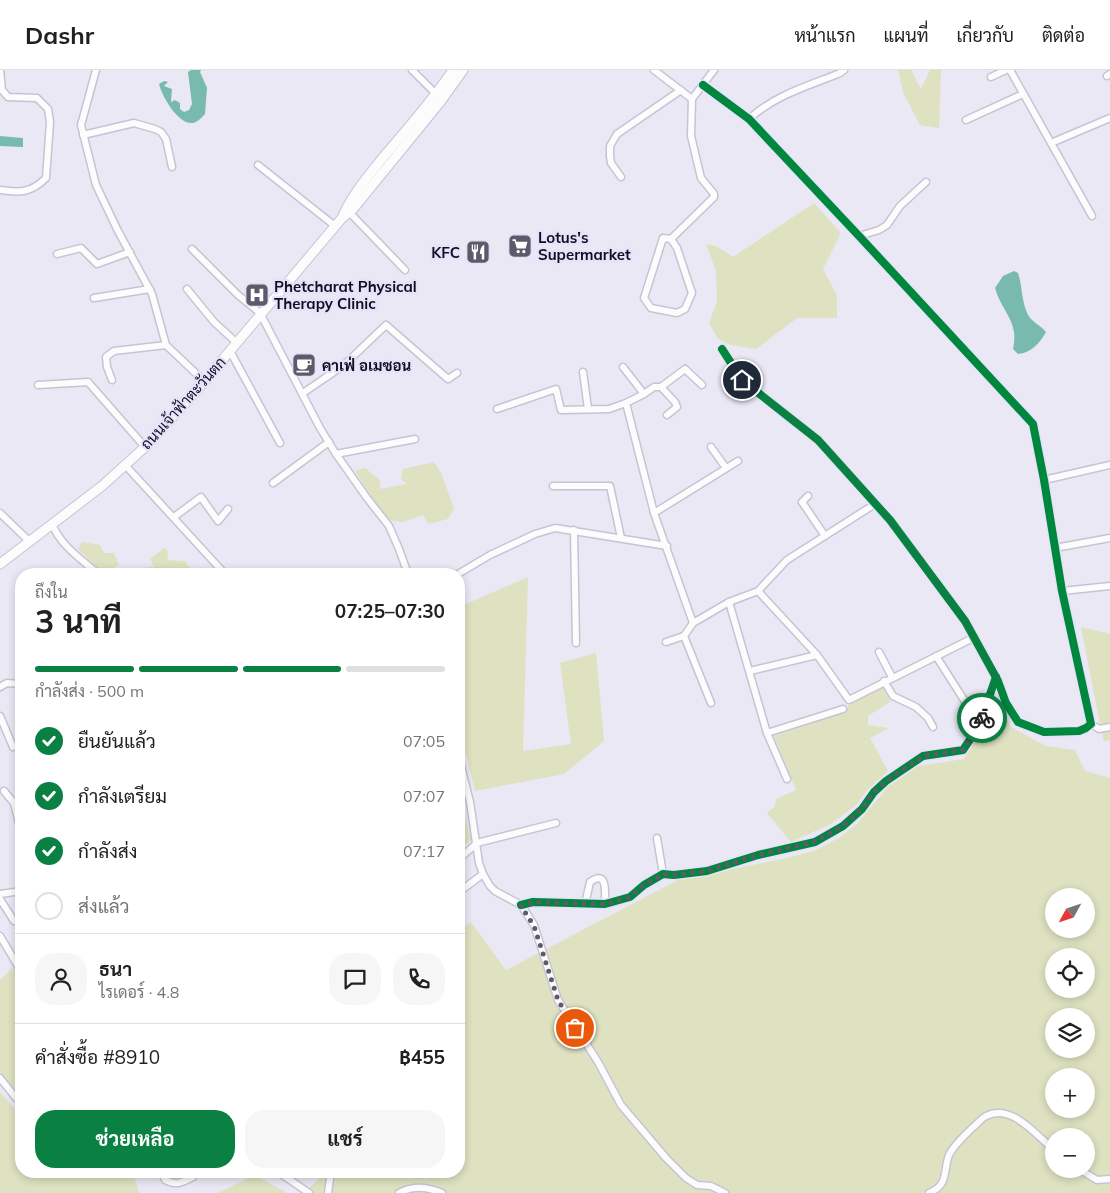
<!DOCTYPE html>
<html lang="th">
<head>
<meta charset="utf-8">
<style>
	:root { --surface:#fff; --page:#f6f6f6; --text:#202124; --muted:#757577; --line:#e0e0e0; --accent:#0b8043 }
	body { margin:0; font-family:Mulish,Sarabun,sans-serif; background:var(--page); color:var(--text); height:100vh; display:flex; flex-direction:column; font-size:19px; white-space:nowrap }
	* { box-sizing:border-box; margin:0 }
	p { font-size:16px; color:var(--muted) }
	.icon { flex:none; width:28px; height:28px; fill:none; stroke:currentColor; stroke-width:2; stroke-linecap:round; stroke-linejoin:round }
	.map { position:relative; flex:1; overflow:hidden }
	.drawer { position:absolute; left:15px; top:498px; width:450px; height:610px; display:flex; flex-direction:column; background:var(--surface); border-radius:20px; box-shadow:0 2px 8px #0003 }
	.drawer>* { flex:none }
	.needle { width:32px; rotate:230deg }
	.fabs { position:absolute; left:1045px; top:818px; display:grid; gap:10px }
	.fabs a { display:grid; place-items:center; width:50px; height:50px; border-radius:50%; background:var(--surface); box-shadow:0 2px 8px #0003; font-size:25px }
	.pin { position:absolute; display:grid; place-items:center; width:42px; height:42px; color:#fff; margin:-21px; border:2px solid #fff; border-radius:50%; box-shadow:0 1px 5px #0007 }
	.courier { position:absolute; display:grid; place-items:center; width:50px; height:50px; margin:-25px; border:4px solid #0b8043; border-radius:50%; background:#fff; color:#222; box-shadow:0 1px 6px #0007 }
	.summary em { font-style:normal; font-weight:700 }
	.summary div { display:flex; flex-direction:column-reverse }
	.summary { display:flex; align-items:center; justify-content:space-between; height:85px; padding:0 20px }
	h1 { font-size:32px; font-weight:700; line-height:38px }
	.bar { display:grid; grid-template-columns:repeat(4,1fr); gap:8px 5px; align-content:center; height:60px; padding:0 20px }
	.bar i { height:6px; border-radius:4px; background:var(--line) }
	.bar .current { background:var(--accent) }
	.bar p { grid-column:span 4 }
	.line { display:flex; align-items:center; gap:12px; padding:0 20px; border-top:1px solid var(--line) }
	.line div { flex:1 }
	.round { display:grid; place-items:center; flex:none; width:52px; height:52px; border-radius:20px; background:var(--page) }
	ol { padding:0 20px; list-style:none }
	li { display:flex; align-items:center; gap:15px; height:55px }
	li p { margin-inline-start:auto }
	li .icon { padding:5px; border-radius:50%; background:var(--accent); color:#fff; stroke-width:4 }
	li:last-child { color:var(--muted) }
	li i { width:28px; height:28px; border:2px solid var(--line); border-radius:50% }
	.action { display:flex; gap:10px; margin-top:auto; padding:10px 20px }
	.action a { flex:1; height:58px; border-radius:20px; background:var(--accent); color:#fff; font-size:20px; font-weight:700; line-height:58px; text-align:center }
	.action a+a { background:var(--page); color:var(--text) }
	header { display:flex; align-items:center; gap:30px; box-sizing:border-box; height:70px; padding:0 25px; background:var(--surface); border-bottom:1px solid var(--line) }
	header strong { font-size:24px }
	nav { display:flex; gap:28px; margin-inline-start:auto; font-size:18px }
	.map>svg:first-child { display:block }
	.green { fill:#dee2c1; fill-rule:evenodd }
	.water { fill:#78baad }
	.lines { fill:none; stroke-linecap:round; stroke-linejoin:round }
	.street-casing { stroke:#c7c3d4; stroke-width:9 }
	.secondary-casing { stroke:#c7c3d4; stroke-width:11 }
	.street { stroke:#fcfcfd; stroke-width:6 }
	.secondary { stroke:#fcfcfd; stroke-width:9 }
	.cycleway-casing { stroke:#e6e2fa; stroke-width:11 }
	.cycleway { stroke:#00873e; stroke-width:8 }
	.done { stroke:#5e5a6c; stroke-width:5; stroke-dasharray:0 9 }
	.route { stroke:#0b8043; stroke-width:6 }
	.labels { text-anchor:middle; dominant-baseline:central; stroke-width:4.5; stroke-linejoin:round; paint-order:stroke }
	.poi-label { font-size:15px; font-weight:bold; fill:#130d22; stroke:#e6e2fa; text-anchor:start }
	.street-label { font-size:15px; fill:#130d22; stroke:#e6e2fa }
</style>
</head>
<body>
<header>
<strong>Dashr</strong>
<nav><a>หน้าแรก</a><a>แผนที่</a><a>เกี่ยวกับ</a><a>ติดต่อ</a></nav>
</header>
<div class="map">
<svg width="1110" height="1123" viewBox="0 0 1110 1123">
	<rect width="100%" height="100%" fill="#eae8f4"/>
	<!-- green -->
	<g class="green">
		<polygon points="898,0 911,0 921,19 930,0 941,0 939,58 920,55 903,22"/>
		<polygon points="814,133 841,163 823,199 837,225 837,248 797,248 756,279 731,275 718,269 709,253 717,231 716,200 706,174 716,176 733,187"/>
		<polygon points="434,392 441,403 454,438 448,449 428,454 423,445 403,452 390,450 376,433 355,401 365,398 380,410 380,419 407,414 401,409 403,399"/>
		<polygon points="82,472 100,475 104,483 114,483 119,495 112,499 113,504 103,504 78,479"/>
		<polygon points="164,478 167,480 168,490 185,491 192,501 190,504 123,504 127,499 154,497 150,489"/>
		<polygon points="528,507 523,681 571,674 560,593 596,583 604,671 564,704 475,721 459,656 459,537"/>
		<polygon points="1081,557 1110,564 1110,670 1104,671 1102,664"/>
		<polygon points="882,616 890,632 868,646 868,655 889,658 870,668 888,701 868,719 856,735 831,754 791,772 767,743 775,736 776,729 796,720 774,666 845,642 849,635"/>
		<path d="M 996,628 L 1011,657 L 1046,676 L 1075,680 L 1085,701 L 1110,708 L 1110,1123 L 303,1123 L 328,1101 L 459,1101 L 459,860 L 471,852 L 506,900 L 678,810 L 782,789 L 814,781 L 839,768 L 858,753 L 888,717 L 918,696 L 964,689 L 983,656 ZM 1054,826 L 1086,826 L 1086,859 L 1054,859 ZM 1054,886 L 1086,886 L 1086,919 L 1054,919 ZM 1054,946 L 1086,946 L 1086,979 L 1054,979 ZM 1054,1006 L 1086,1006 L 1086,1039 L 1054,1039 ZM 1054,1066 L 1086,1066 L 1086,1099 L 1054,1099 Z"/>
		<polygon points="459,723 471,770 459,779"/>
		<polygon points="14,897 21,907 21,1021 10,1016 0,1002 0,910"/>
		<polygon points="0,1022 14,1038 21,1039 21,1101 133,1101 139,1123 0,1123"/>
		<polygon points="255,1105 287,1123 217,1123"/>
	</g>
	<!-- water -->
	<g class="water">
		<path d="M 191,0 L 201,0 L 200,2 L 207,18 L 205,44 C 202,47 198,52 193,53 C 178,55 162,26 159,14 L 164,11 L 168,12 L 164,16 L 172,19 L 171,32 L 175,30 L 180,33 L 180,39 L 184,42 L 189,40 L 192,34 L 188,2 Z"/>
		<polygon points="0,66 23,68 23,77 0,76"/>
		<path d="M 1014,201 L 1018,203 C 1023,217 1021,237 1031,249 C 1036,254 1042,257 1046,262 C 1040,273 1031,283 1018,284 L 1013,279 C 1014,274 1015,267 1014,262 C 1012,247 999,234 995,218 L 1003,206 Z"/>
	</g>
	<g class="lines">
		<!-- street casing -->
		<g class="street-casing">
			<g id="street">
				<polyline points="96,0 81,55 96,115 118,161 152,224 166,275 204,311"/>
				<polyline points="412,0 436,24"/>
				<polyline points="654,0 692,29"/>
				<polyline points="1010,0 1051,73 1110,48"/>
				<polyline points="1107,6 1110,4"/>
				<polyline points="991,7 1006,0"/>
				<polyline points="703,15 749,49 859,166 1033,354 1044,410 1062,521 1091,654 1086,658 1079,661 1044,662 1018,652 1006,633 998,611 965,551 890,450 818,370 742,310 722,279"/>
				<path d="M 749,49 C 775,25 808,16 840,3 L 844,0"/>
				<polyline points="966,50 1023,24"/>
				<polyline points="83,65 134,53 155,59 161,62 166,69 172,97"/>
				<polyline points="1051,73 1092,146"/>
				<polyline points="258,95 335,156"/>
				<polyline points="621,107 611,93 610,86 610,76 617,64 681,20"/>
				<path d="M 0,120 C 20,123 31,123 46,108 L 50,52 L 48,39 L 37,28 L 8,27 L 2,20 L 0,0"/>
				<polyline points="350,143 405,200"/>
				<polyline points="859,166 879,160 887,155 900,136 926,112"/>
				<polygon points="663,168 671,169 677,178 692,223 685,239 677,243 651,238 644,228"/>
				<polyline points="671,169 714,127 714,124 701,108 691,66 692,29 714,0"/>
				<polyline points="192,179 238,225 260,243 320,358 336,384 367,428 389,456 399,479 408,504"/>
				<polyline points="57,184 81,178 97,194 130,182"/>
				<polyline points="187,219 214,252 237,273"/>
				<polyline points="94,228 150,219"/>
				<polyline points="230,281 280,373"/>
				<polyline points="623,297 644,324"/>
				<polyline points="583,302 588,339"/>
				<polyline points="112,310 107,297 106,287 114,281 166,275"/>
				<polyline points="38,315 88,312 145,377"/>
				<polyline points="661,317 675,332 677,337 667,345"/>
				<polyline points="303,323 344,295 386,255 448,309 457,303"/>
				<polyline points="626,333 654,443 693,553 729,532 767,663 787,709"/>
				<polyline points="497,339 556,319 561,340 609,339 626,333 644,324 654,317 661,317 685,299 702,315"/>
				<polyline points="711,377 726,398"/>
				<polyline points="336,384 415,369"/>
				<polyline points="126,396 225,504"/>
				<polyline points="1044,410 1110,395"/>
				<polyline points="273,413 329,372"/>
				<polyline points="553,416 610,416 621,468"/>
				<polyline points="808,426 802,432 825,466"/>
				<polyline points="0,443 30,472"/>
				<polyline points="654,443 738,391"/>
				<polyline points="174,447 201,427 218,451 228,439"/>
				<path d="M 52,454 C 61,476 80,488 98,504"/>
				<polyline points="574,460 576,573"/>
				<polyline points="1055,478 1110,468"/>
				<polyline points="458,504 490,485 535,464 555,458 667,476"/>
				<polyline points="758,521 787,490 875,434"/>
				<polyline points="1062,521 1110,516"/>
				<polyline points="729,532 758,521 817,585 849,630 975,567"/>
				<polyline points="693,553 684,566 711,633"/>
				<polyline points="666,572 684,566"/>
				<polyline points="879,582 892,607"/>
				<polyline points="936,586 971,641"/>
				<polyline points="750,601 817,585"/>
				<polyline points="884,611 893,626 916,637 928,648 933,657"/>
				<polyline points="0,617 7,613 21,614"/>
				<polyline points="0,646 13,677"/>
				<polyline points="1091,654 1099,659 1110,657"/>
				<polyline points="767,663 843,639"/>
				<polyline points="459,688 470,732 479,793 483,804 490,816 495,821 521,835 534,855 558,930 598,992 621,1035 666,1088 686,1108 697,1115 711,1116 725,1123"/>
				<polyline points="4,721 14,733 20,757 21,771"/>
				<polyline points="657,768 663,804"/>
				<polyline points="459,789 477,773 556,753"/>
				<polyline points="459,822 483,804"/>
				<polyline points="0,824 21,821"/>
				<polyline points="0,829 14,851 21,849"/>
				<path d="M 585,834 L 590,812 C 608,799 605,823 605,834"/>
				<polyline points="521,835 533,832 605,834 630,827 644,815 663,804 674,805 707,801 758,785 815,772 843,756 862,739 874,722 886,711 923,686 963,680 979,656 996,607"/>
				<polyline points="0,866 21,901"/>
				<polyline points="0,1008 16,1028 21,1030"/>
				<polyline points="1079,1099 1097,1110 1110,1109"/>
				<path d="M 161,1101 L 165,1110 C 177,1116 181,1113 193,1107 L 194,1101"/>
				<polyline points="277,1101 309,1123"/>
				<polyline points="328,1123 331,1101"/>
				<path d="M 399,1123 C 413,1115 428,1117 442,1123"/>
				<path d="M 929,1123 C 949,1115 943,1101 949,1085 C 953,1076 964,1066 971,1059 C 976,1055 981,1049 986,1046 C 1012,1033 1037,1066 1054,1080"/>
			</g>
		</g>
		<!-- secondary casing -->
		<g class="secondary-casing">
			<g id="secondary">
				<path d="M 343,146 C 353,123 370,104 385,85 C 409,57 433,30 453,0"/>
				<polyline points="0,494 102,416 145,377 192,326 342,148 353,139 441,31 463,0"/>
			</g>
		</g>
		<!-- street -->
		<use href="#street" class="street"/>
		<!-- secondary -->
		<use href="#secondary" class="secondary"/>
		<!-- cycleway casing -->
		<g class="cycleway-casing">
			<g id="cycleway">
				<polyline points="703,15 749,49 859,166 1033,354 1044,410 1062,521 1091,654 1086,658 1079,661 1044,662 1018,652 1006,633 998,611 965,551 890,450 818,370 742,310 722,279"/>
				<polyline points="521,835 533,832 605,834 630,827 644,815 663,804 674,805 707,801 758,785 815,772 843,756 862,739 874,722 886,711 923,686 963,680 979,656 996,607"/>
			</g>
		</g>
		<!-- cycleway -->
		<use href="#cycleway" class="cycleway"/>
	</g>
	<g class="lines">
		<!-- done -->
		<polyline class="done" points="575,958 558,930 534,856 521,836 534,832 605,834 630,827 644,815 664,804 674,805 707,801 758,785 814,772 843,756 862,738 874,722 886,711 923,686 963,680 979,656 982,648"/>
		<!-- route -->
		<polyline class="route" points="742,310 818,370 890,450 965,551 996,607 982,648"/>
	</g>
	<!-- icons -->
	<defs>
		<g id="supermarket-square" transform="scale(1.25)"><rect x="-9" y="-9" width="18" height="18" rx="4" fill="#5e5a6c" stroke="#e6e2fa"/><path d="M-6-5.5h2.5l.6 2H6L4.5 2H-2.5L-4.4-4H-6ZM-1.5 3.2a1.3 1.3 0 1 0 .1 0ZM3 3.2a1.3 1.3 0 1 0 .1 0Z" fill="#fff"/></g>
		<g id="restaurant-square" transform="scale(1.25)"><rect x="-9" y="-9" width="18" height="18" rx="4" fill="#5e5a6c" stroke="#e6e2fa"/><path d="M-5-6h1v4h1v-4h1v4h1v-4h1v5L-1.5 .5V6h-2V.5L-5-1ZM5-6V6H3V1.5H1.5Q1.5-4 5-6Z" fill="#fff"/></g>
		<g id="hospital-square" transform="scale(1.25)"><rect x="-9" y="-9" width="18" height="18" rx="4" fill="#5e5a6c" stroke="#e6e2fa"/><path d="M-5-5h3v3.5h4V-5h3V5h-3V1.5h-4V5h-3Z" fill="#fff"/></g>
		<g id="cafe-square" transform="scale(1.25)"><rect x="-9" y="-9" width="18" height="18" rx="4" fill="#5e5a6c" stroke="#e6e2fa"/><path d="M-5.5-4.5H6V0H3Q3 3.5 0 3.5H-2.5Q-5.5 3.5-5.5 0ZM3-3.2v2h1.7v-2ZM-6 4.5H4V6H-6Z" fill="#fff"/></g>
	</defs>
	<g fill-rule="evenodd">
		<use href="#supermarket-square" x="520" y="176"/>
		<use href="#restaurant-square" x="478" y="182"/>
		<use href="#hospital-square" x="257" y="225"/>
		<use href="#cafe-square" x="304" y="295"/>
	</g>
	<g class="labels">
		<!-- poi labels -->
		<g class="poi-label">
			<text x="538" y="167">Lotus's<tspan x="538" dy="17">Supermarket</tspan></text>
			<text x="460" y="182" text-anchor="end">KFC</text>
			<text x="274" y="216">Phetcharat Physical<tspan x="274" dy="17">Therapy Clinic</tspan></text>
			<text x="322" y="295">คาเฟ่ อเมซอน</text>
		</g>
		<!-- street labels -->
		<g class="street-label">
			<text transform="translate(183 333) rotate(-48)">ถนนเจ้าฟ้าตะวันตก</text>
		</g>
	</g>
</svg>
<div class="fabs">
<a><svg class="needle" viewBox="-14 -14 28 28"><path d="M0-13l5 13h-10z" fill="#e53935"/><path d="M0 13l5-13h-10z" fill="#757577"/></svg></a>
<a><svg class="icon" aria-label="locate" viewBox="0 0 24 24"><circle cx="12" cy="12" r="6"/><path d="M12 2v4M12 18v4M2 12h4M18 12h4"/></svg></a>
<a><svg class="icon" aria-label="layers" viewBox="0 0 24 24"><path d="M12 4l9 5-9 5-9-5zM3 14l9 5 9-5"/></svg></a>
<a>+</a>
<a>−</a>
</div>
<div class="pin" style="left:575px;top:958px;background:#ea580c"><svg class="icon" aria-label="bag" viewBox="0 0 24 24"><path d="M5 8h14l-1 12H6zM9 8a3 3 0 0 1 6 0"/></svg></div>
<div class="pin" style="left:742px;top:310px;background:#1f2937"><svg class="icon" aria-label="home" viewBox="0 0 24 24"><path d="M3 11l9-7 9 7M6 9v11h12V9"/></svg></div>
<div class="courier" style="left:982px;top:648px"><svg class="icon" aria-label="bike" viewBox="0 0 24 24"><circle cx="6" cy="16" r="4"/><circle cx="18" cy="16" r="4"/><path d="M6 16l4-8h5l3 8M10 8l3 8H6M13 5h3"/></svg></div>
<section class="drawer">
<div class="summary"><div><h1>3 นาที</h1><p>ถึงใน</p></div><em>07:25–07:30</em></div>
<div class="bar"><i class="current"></i><i class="current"></i><i class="current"></i><i></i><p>กำลังส่ง · 500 m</p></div>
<ol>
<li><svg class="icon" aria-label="check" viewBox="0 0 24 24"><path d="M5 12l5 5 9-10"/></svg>ยืนยันแล้ว<p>07:05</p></li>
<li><svg class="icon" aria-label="check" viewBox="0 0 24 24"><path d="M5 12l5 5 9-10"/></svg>กำลังเตรียม<p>07:07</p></li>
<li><svg class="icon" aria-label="check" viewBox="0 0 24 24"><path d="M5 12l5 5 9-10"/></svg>กำลังส่ง<p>07:17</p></li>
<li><i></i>ส่งแล้ว</li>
</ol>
<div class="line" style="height:90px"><a class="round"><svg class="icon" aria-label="person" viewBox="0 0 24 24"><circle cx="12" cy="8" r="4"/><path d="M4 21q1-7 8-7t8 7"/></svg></a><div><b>ธนา</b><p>ไรเดอร์ · 4.8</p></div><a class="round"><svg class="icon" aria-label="chat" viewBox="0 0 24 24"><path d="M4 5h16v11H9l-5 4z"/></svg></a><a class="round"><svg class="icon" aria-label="phone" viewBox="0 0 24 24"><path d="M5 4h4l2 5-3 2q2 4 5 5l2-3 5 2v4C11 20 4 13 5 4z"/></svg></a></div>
<div class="line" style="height:65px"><div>คำสั่งซื้อ #8910</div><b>฿455</b></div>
<div class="action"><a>ช่วยเหลือ</a><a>แชร์</a></div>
</section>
</div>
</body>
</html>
